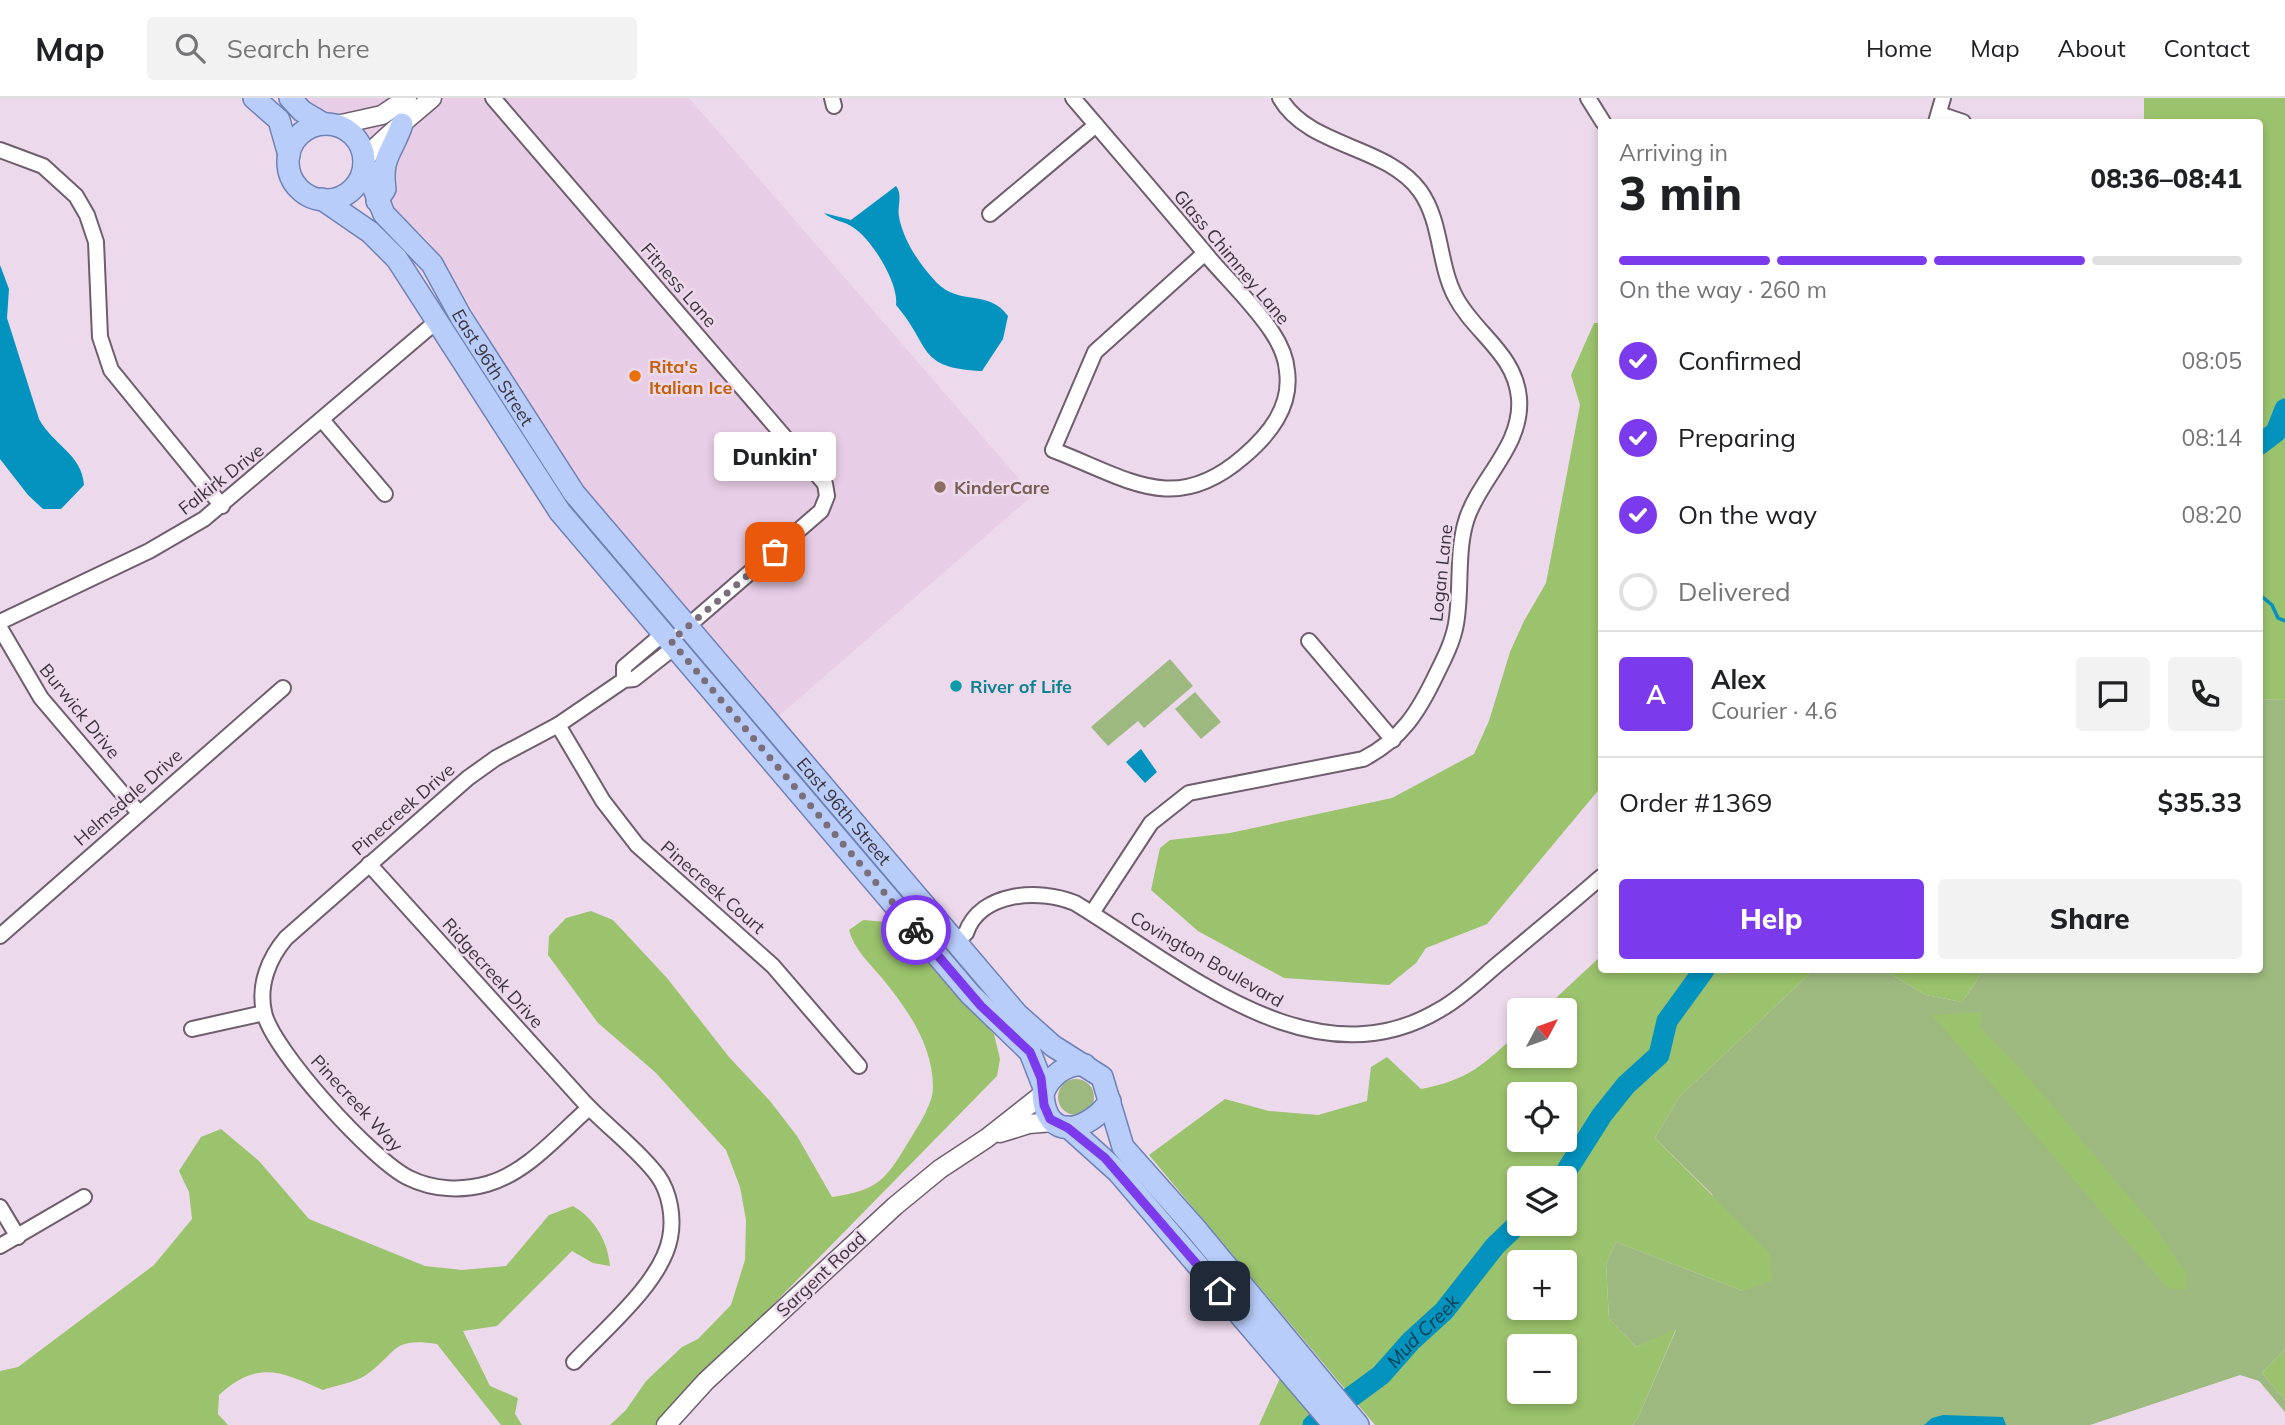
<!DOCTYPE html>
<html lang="en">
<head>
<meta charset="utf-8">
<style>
	:root { --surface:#fff; --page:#f2f2f2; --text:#202124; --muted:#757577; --line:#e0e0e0; --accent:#7c3aed }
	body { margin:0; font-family:Mulish,sans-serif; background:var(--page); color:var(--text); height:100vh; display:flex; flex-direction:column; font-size:26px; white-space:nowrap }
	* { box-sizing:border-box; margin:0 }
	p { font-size:23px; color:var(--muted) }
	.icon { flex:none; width:38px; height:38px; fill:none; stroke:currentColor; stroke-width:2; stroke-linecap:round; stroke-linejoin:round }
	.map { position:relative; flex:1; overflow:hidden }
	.details { position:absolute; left:1598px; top:21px; width:665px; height:854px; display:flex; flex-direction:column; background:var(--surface); border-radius:7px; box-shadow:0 4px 10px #0003 }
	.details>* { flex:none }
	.needle { width:46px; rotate:49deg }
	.buttons { position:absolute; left:1507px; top:900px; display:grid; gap:14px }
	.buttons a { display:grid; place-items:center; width:70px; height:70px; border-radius:7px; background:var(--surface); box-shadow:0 4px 10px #0003; font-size:35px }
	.pin { position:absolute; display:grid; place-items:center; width:60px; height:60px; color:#fff; margin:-30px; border-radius:14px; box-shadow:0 4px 10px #0006 }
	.courier { position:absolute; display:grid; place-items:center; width:70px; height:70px; margin:-35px; border:5px solid #7c3aed; border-radius:50%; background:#fff; color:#222; box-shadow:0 2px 9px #0007 }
	.bubble { position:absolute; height:49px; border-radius:7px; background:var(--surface); box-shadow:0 4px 10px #0003; font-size:23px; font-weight:800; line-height:49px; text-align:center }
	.summary em { font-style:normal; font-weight:800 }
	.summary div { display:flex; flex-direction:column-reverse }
	.summary { display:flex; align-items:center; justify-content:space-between; height:119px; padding:0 21px }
	h1 { font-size:46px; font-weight:800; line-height:52px }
	.bar { display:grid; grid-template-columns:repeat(4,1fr); gap:10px 7px; align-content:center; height:84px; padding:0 21px }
	.bar i { height:9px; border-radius:5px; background:var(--line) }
	.bar .active { background:var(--accent) }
	.bar p { grid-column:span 4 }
	.line { display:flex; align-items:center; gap:18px; padding:0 21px; border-top:2px solid var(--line) }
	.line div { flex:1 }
	.round { display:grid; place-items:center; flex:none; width:74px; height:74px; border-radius:7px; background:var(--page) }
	ol { padding:0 21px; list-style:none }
	li { display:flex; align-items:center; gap:21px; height:77px }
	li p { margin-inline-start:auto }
	li .icon { padding:7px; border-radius:50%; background:var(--accent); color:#fff; stroke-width:4 }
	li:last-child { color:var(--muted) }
	li i { width:38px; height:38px; border:4px solid var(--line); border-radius:50% }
	.button { display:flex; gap:14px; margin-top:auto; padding:14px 21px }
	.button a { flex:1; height:80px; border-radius:7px; background:var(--accent); color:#fff; font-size:28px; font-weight:800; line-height:80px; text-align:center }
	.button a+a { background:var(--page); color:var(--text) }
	header { display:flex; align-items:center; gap:42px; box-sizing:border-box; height:98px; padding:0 35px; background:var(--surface); border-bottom:2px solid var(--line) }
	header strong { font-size:33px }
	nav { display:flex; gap:38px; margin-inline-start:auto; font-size:24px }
	.search { width:490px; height:63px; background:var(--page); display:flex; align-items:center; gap:18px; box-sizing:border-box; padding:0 24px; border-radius:7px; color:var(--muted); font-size:26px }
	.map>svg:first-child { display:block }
	.built { fill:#e7cde5 }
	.green { fill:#9eb980 }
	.forest { fill:#9bc26c; fill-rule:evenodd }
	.water { fill:#0493bf }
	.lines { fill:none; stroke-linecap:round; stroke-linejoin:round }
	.stream { stroke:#0493bf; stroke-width:3.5 }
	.river { stroke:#0493bf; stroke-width:21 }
	.minor-casing { stroke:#6f5e6e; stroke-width:18 }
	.tertiary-casing { stroke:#6f5e6e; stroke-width:21 }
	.primary-casing { stroke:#6f81b5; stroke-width:24 }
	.minor { stroke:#fff; stroke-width:14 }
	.tertiary { stroke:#fff; stroke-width:18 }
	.primary { stroke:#b9cdfa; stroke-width:21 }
	.done { stroke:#7a6e7a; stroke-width:7; stroke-dasharray:0 12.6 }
	.route { stroke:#7c3aed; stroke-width:9 }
	.food-dot { fill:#e8710a; stroke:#edd9ec; stroke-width:2.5 }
	.education-dot { fill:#8d6e63; stroke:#edd9ec; stroke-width:2.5 }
	.culture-dot { fill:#0f9aa8; stroke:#edd9ec; stroke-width:2.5 }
	.labels { text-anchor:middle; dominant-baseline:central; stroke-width:5; stroke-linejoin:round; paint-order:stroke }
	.street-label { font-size:18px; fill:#3c343c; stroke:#edd9ec }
	.food-label { font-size:18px; font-weight:bold; fill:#c56008; stroke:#edd9ec; text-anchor:start }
	.education-label { font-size:18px; font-weight:bold; fill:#785e54; stroke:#edd9ec; text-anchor:start }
	.culture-label { font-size:18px; font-weight:bold; fill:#0d838f; stroke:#edd9ec; text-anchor:start }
	.water-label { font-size:19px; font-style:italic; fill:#0b3d50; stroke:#edd9ec }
</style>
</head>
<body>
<header>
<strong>Map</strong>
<div class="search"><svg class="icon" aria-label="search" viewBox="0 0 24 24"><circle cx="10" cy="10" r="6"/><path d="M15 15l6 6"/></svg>Search here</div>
<nav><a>Home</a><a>Map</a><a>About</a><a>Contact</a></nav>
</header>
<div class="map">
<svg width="2285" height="1327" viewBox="0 0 2285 1327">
	<rect width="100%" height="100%" fill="#edd9ec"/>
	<!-- built -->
	<polygon class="built" points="301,0 689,0 1033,397 773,623 567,379 446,166 428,143 395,111 368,37 360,28 310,8"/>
	<!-- green -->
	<g class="green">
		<polygon points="1170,561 1193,588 1144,630 1138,623 1108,648 1091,629"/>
		<polygon points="1195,594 1221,624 1201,641 1175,611"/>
		<polygon points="2259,601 2285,602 2285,1251 2262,1275 2285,1302 2285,1314 2259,1283 2240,1277 2090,1327 1632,1327 1637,1322 1676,1232 1636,1249 1609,1221 1606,1166 1616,1144 1743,1193 1712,1096 1655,1040 1679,999 1814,872 1884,872 1926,897 1962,904 1984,872 2259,872"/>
		<circle cx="1076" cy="999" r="18"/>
	</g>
	<!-- forest -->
	<g class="forest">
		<polygon points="2144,0 2285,0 2285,602 2259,601 2259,24 2144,24"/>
		<polygon points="1594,225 1601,225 1601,689 1487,826 1426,850 1416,865 1389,887 1284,880 1198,833 1151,792 1160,750 1170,742 1230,735 1392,700 1474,656 1489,623 1510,554 1524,523 1546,485 1580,307 1571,277"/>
		<path d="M 591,813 L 613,822 L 667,880 L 729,959 L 770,1003 L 797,1038 L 832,1099 C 878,1092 885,1083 909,1043 C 917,1030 933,1006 933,990 C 933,947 908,912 882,880 C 869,865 854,851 849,832 L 863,822 L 898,825 L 994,936 L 1000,961 L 997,978 L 655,1327 L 610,1327 L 626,1312 L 646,1283 L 682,1249 L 698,1241 L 731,1207 L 745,1162 L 746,1122 L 740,1089 L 726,1052 L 655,974 L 598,925 L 548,857 L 549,838 L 566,820 Z"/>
		<path d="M 1601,858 L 1601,872 L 1814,872 L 1679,999 L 1655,1040 L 1769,1154 L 1773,1182 L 1743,1193 L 1616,1144 L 1606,1166 L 1609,1221 L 1636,1249 L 1676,1231 L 1637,1322 L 1632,1327 L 1375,1327 L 1149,1057 L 1225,1001 L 1269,1013 L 1318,1017 L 1367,1003 L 1371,969 L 1387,959 L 1421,991 C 1469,982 1484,966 1519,934 L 1519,957 L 1564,957 L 1564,912 L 1543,912 ZM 1519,996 L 1564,996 L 1564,1041 L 1519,1041 ZM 1519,1080 L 1564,1080 L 1564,1125 L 1519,1125 ZM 1519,1164 L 1564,1164 L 1564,1209 L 1519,1209 ZM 1519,1248 L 1564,1248 L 1564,1293 L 1519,1293 Z"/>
		<polygon points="1884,872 1984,872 1962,904 1926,897"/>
		<polygon points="1982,914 1980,930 2022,972 2155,1129 2187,1177 2186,1192 2167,1190 1932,917"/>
		<path d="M 221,1031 L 259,1063 L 309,1121 L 425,1168 L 462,1172 L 506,1168 L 549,1117 L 573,1108 C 594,1120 608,1143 610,1168 L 593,1165 L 572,1153 L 497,1228 L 463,1233 L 490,1288 L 518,1300 L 515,1316 L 522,1327 L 501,1327 L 437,1246 C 390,1239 398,1255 366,1277 C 354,1285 336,1287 323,1292 C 280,1273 258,1262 219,1297 L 218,1316 L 228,1327 L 0,1327 L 0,1273 L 18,1269 L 154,1167 L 192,1121 L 189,1094 L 179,1073 L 201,1039 Z"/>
		<polygon points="2285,1251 2285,1302 2262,1275"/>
		<polygon points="1281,1278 1323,1327 1259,1327"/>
	</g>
	<!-- water -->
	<g class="water">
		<path d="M 896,88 C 903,97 897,108 899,119 C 904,144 920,167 937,185 C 960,208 989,191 1008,218 L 1003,241 L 982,273 C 916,270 932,249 896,207 C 899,185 872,142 854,130 C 845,123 833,123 824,115 L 851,122 Z"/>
		<path d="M 0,167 L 9,191 L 7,220 L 39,321 C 53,347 82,356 84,387 L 61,411 L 43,411 L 28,397 L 0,361 Z"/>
		<polygon points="1141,651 1157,674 1145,685 1126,664"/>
		<polygon points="1943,1317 2003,1319 2006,1327 1924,1327 1932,1320"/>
	</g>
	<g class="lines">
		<!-- stream -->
		<polyline class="stream" points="2259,496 2272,507 2278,520 2285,523"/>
		<!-- river -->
		<g class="river">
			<polyline points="2259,347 2276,334 2285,311"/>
			<polyline points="1562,1080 1602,1017 1626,987 1659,957 1667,923 1704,872"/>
			<path id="s1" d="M 1313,1327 L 1381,1277 L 1411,1243 L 1444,1213 L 1495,1148 L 1519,1125"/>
		</g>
		<!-- minor casing -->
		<g class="minor-casing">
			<g id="minor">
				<polyline points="493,0 825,386 827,398 821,413 681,534"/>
				<polyline points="832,0 834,8"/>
				<path d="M 1073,0 C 1119,54 1165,107 1210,161 C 1231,185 1255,208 1272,234 C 1280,246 1286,259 1287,273 C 1292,309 1269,337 1243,359 C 1174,419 1127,380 1053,352 L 1095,254 L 1205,155"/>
				<polyline points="1588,0 1603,24"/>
				<polyline points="1939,16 1963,24"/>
				<polyline points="1936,24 1943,0"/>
				<polyline points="0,52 43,68 76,98 87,117 96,144 100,239 111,272 222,408"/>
				<polyline points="990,116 1096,27"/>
				<polyline points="323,323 385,396"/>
				<polyline points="0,524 149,453 204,421 437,223"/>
				<polyline points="0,530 41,600 139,715"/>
				<polyline points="1309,543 1393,642"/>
				<polyline points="624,582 624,569 664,535"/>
				<polyline points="558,627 603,703 637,747 773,868 859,968"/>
				<path d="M 369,766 C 440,845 512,924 583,1003 C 607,1029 637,1050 658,1078 C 670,1095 674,1120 670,1140 C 662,1184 604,1232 574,1264"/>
				<path d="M 1092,815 L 1151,725 L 1189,695 L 1363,661 C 1402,641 1419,613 1437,575 C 1445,559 1453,543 1456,526 C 1462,492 1456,452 1467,420 C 1481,379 1523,347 1519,300 C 1515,255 1474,235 1455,198 C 1438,165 1442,124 1420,93 C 1387,47 1309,50 1280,0"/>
				<polyline points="0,838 283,590"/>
				<path d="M 955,844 L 966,835 C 980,794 1039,790 1075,805 C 1181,869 1313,989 1441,911 C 1464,898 1483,878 1504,861 C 1536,834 1569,807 1601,779"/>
				<polyline points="192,931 264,915"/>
				<path d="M 589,1010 C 559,1036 527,1075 487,1086 C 462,1093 433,1092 409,1080 C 374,1064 271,951 264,914 C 258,887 269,860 286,840 L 468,680 L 496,660 L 558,627 L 624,582 L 634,581 L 676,548"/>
				<polyline points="0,1109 18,1139"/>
				<polyline points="0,1148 84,1099"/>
			</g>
		</g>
		<!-- tertiary casing -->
		<g class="tertiary-casing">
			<g id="tertiary">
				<polyline points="337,27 382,17 407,0"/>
				<path d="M 364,61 C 385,38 408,21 432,0"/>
				<polyline points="1000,1035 1029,1026 1053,1024"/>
				<polyline points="666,1327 706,1283 895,1108 940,1071 987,1040 1043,996"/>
			</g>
		</g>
		<!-- primary casing -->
		<g class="primary-casing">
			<g id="primary">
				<polyline points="254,0 279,22 289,57"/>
				<polyline points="290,0 302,13 324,26"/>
				<circle cx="326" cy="64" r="38"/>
				<path id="s2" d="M 364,66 L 384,116 L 432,166 L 461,219 L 574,395 L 1017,916 L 1053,948 L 1102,979 L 1123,1049 L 1195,1130 L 1358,1327"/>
				<polyline points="322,101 370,134 397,161 560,414 970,896 1030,954 1044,990"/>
				<path d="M 377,103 L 385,91 C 380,59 394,52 402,26"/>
				<path d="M 1085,967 C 1067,965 1049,978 1043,996 C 1046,1046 1089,1033 1110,1003"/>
				<polyline points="1068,1029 1118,1074 1334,1327"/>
			</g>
		</g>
		<!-- minor -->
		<use href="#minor" class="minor"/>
		<!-- tertiary -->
		<use href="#tertiary" class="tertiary"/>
		<!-- primary -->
		<use href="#primary" class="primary"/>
	</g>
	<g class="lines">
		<!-- done -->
		<polyline class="done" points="775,454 671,543 916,832"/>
		<!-- route -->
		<polyline class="route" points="916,832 981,908 1030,954 1041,980 1044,1007 1050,1021 1068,1030 1105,1060 1220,1193"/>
	</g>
	<!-- markers -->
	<circle class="food-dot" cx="635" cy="278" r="7"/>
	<circle class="education-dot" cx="940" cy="389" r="7"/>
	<circle class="culture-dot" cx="956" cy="588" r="7"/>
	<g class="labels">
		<!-- street labels -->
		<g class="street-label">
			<text transform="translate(1232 159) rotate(50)">Glass Chimney Lane</text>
			<text transform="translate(679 187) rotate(49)">Fitness Lane</text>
			<text stroke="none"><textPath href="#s2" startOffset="243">East 96th Street</textPath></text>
			<text transform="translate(221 381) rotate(-38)">Falkirk Drive</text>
			<text transform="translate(1441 475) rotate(-84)">Logan Lane</text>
			<text transform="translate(80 613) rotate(51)">Burwick Drive</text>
			<text transform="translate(128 699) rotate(-41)">Helmsdale Drive</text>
			<text transform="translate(403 711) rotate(-41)">Pinecreek Drive</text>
			<text stroke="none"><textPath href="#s2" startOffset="810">East 96th Street</textPath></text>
			<text transform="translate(713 789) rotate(41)">Pinecreek Court</text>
			<text transform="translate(1207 861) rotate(30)">Covington Boulevard</text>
			<text transform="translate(493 875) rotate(48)">Ridgecreek Drive</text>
			<text transform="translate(357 1005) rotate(47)">Pinecreek Way</text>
			<text transform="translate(821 1176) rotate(-43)">Sargent Road</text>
		</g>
		<!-- food labels -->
		<g class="food-label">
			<text x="649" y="268">Rita's<tspan x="649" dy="21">Italian Ice</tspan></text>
		</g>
		<!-- education labels -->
		<g class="education-label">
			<text x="954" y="389">KinderCare</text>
		</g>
		<!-- culture labels -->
		<g class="culture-label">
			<text x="970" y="588">River of Life</text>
		</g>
		<!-- water labels -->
		<g class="water-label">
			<text stroke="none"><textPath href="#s1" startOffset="145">Mud Creek</textPath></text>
		</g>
	</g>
</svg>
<div class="buttons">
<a><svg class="needle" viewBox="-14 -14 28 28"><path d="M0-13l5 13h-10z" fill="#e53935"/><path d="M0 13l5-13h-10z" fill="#757577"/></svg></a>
<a><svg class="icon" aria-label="locate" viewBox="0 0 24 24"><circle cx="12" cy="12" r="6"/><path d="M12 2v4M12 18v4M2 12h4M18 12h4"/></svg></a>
<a><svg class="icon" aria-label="layers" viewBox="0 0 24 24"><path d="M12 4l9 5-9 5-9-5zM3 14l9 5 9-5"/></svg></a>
<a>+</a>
<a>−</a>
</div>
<div class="pin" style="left:775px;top:454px;background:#ea580c"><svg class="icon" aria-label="bag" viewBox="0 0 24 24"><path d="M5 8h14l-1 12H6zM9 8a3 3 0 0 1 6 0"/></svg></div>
<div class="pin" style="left:1220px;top:1193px;background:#1f2937"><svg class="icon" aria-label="home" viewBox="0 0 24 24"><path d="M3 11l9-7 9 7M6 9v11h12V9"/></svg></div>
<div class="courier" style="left:916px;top:832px"><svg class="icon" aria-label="bike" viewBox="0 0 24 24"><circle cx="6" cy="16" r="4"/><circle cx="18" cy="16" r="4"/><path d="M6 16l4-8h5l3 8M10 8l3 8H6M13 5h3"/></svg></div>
<div class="bubble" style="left:714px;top:334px;width:122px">Dunkin'</div>
<section class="details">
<div class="summary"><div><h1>3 min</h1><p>Arriving in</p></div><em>08:36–08:41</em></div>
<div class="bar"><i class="active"></i><i class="active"></i><i class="active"></i><i></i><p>On the way · 260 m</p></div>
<ol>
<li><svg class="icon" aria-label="check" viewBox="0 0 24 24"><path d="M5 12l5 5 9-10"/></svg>Confirmed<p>08:05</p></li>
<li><svg class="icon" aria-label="check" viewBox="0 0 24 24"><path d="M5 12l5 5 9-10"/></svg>Preparing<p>08:14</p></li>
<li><svg class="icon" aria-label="check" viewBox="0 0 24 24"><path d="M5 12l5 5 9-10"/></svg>On the way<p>08:20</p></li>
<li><i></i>Delivered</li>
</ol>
<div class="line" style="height:126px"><b class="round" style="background:var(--accent);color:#fff">A</b><div><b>Alex</b><p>Courier · 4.6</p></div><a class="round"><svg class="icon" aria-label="chat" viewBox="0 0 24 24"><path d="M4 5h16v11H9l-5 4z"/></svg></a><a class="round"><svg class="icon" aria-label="phone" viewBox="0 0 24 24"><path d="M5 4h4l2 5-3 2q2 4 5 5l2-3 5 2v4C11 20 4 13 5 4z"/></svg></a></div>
<div class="line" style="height:91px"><div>Order #1369</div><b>$35.33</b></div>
<div class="button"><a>Help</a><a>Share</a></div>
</section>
</div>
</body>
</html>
